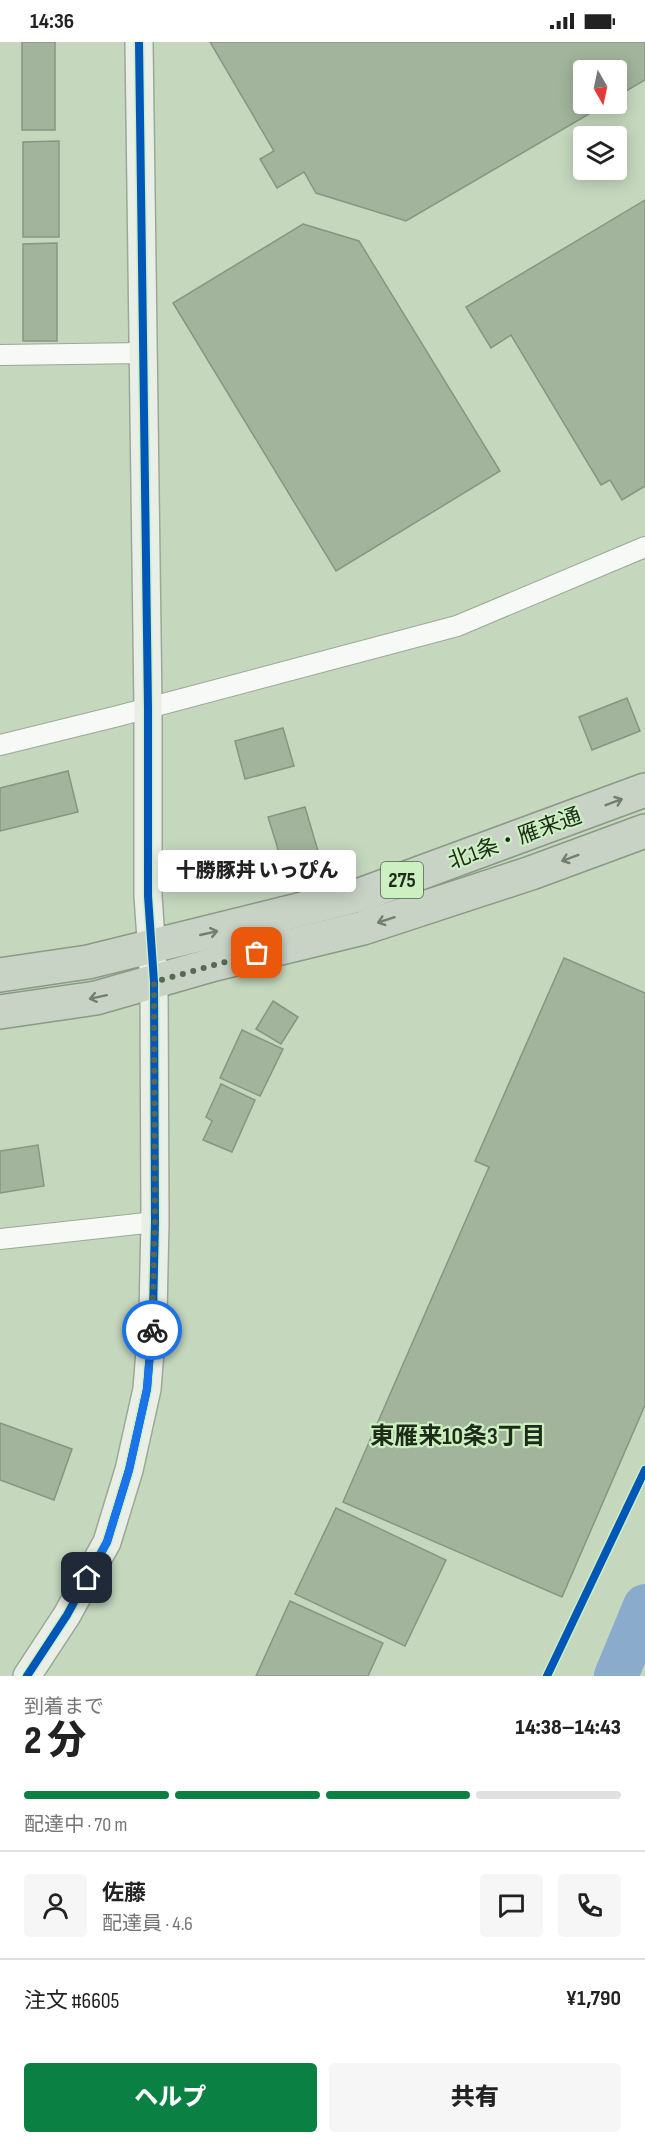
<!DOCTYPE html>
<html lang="ja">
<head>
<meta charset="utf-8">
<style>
	:root { --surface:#fff; --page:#f6f6f6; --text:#222; --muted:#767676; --line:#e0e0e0; --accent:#0b8043 }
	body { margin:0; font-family:"Sofia Sans Condensed","Noto Sans JP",sans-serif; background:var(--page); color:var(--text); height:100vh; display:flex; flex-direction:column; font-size:22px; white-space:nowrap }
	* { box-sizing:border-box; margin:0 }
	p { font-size:20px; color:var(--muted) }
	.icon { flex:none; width:33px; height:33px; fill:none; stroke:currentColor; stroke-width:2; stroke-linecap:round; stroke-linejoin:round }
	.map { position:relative; height:1634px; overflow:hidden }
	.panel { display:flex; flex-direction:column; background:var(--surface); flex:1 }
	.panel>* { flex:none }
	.needle { width:39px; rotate:171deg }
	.tools { position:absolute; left:573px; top:18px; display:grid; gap:12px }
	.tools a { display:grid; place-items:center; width:54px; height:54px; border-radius:6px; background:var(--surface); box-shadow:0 3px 15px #0003; font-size:30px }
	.pin { position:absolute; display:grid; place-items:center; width:51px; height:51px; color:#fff; margin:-26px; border-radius:12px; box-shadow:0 3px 9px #0006 }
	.courier { position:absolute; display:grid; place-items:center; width:60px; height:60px; margin:-30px; border:4px solid #1a73e8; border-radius:50%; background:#fff; color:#222; box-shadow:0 2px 8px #0007 }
	.bubble { position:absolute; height:42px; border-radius:6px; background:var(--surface); box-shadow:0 3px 15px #0003; font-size:20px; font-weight:800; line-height:42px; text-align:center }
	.summary em { font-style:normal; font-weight:800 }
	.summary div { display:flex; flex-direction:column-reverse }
	.summary { display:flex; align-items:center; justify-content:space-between; height:102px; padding:0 24px }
	h1 { font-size:39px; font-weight:800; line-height:45px }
	.bar { display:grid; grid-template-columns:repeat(4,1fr); gap:9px 6px; align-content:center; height:72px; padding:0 24px }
	.bar i { height:8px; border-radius:4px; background:var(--line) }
	.bar .on { background:var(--accent) }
	.bar p { grid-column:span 4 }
	.line { display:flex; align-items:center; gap:15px; padding:0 24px; border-top:2px solid var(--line) }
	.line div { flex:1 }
	.round { display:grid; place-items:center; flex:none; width:63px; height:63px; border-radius:6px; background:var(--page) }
	.button { display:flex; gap:12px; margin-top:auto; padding:12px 24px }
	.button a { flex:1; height:69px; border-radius:6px; background:var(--accent); color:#fff; font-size:24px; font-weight:800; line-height:69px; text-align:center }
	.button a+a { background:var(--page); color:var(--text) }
	.status { display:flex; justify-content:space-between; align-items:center; height:42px; padding:0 30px; background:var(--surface); direction:ltr }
	.status svg { height:16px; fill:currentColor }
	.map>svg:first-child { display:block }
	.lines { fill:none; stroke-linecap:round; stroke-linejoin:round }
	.river { stroke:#8aabcc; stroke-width:44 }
	.building { fill:#a2b49c; stroke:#879682; stroke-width:1.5 }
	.street-casing { stroke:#9aa995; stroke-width:22 }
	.secondary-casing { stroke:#9aa995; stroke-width:30 }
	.highway-casing { stroke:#8a9a84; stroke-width:36 }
	.street { stroke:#f6f9f5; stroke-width:20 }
	.secondary { stroke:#e9eee7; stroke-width:27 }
	.highway { stroke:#c8d2c5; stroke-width:33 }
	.cycleway-casing { stroke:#ccf0c1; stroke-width:11 }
	.cycleway { stroke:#0057b8; stroke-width:8 }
	.oneway { stroke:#737e6f }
	.done { stroke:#586853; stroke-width:6; stroke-dasharray:0 10.8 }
	.route { stroke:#1a73e8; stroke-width:8 }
	.labels { text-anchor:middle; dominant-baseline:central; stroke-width:4.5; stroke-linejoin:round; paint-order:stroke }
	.shield { fill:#ccf0c1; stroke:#52664b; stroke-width:1.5 }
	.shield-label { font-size:21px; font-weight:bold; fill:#1e2b19 }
	.street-label { font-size:22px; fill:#1e2b19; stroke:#ccf0c1 }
	.neighbourhood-label { font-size:24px; font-weight:bold; fill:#1e2b19; stroke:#ccf0c1 }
</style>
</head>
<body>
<div class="status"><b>14:36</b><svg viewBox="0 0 49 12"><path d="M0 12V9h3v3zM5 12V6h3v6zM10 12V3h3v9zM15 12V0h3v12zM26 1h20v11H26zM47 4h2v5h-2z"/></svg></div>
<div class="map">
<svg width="645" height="1634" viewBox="0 0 645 1634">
	<rect width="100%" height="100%" fill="#c5d8be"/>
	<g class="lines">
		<!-- river -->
		<polyline class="river" points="616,1634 645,1564"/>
	</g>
	<!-- building -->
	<g class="building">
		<rect x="22" y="0" width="33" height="88"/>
		<polygon points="210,0 645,0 645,38 616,55 616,28 584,28 584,62 606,62 406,179 316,151 304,130 277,146 260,117 274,109"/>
		<polygon points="59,99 59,195 23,195 23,100"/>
		<polygon points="645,158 645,444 622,458 610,438 601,443 511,293 491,306 466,265"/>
		<polygon points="303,182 359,199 500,429 336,529 173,261"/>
		<polygon points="57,201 57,299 23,299 23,202"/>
		<polygon points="627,656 640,689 592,708 579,675"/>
		<polygon points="283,686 294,724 245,737 235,699"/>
		<polygon points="68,729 78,770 0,789 0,746"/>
		<polygon points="305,765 318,809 282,820 268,775"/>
		<polygon points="564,916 645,951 645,1363 562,1555 343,1460 489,1125 475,1119"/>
		<polygon points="273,959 298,975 281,1002 256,987"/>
		<polygon points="242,988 283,1007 260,1054 220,1036"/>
		<polygon points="221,1042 255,1058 232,1110 203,1098 212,1079 206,1075"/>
		<polygon points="38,1103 44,1144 0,1151 0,1109"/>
		<polygon points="0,1381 72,1407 54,1458 0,1438"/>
		<polygon points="336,1466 446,1518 405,1604 295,1552"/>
		<polygon points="290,1559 383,1601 368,1634 256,1634"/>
	</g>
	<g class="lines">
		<!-- street casing -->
		<g class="street-casing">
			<g id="street">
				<polyline points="0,313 143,311"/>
				<polyline points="0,703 118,674 457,584 645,505"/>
				<polyline points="0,1197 155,1180"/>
			</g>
		</g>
		<!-- secondary casing -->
		<g class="secondary-casing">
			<polyline id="secondary" points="27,1634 67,1573 107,1500 129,1428 147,1347 153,1271 155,1180 154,940 148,854 148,666 139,0"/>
		</g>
		<!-- highway casing -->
		<g class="highway-casing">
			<g id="highway">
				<polyline points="0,933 88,920 363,852 645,748"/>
				<polyline points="0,970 96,956 215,922 363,886 531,831 645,789"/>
			</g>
		</g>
		<!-- street -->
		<use href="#street" class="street"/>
		<!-- secondary -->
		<use href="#secondary" class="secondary"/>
		<!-- highway -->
		<use href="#highway" class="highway"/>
		<!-- cycleway casing -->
		<g class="cycleway-casing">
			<g id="cycleway">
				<polyline points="27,1634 67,1573 107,1500 129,1428 147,1347 153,1271 155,1180 154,940 148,854 148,666 139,0"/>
				<polyline points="547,1634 645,1428"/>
			</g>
		</g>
		<!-- cycleway -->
		<use href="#cycleway" class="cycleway"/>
	</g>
	<!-- one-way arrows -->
	<defs><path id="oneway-shaft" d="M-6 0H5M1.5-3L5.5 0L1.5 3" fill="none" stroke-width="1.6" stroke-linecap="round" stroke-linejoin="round" transform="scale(1.5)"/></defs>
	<g class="oneway">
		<use href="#oneway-shaft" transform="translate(614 760) rotate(-21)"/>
		<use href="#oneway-shaft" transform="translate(570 816) rotate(160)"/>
		<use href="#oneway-shaft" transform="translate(386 878) rotate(162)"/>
		<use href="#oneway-shaft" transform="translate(209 891) rotate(-13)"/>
		<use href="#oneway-shaft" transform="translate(98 955) rotate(168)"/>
	</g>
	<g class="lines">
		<!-- done -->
		<polyline class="done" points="152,1288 155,1180 154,940 257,911"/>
		<!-- route -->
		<polyline class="route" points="87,1536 107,1500 129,1428 147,1347 152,1288"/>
	</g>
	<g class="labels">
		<!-- shield labels -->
		<rect class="shield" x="381" y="820" width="42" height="36" rx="4.5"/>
		<g class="shield-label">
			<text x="402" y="838">275</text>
		</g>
		<!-- street labels -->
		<g class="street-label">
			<text transform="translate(515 797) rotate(-20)">北1条・雁来通</text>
		</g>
		<!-- neighbourhood labels -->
		<g class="neighbourhood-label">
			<text x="458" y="1394">東雁来10条3丁目</text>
		</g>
	</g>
</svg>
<div class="tools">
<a><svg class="needle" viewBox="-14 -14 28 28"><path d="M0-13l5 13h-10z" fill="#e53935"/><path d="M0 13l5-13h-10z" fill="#767676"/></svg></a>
<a><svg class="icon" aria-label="layers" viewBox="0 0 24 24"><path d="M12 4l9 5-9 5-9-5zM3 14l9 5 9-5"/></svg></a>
</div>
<div class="pin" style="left:257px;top:911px;background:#ea580c"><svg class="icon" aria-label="bag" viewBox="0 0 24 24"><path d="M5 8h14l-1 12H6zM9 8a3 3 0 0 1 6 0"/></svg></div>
<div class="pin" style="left:87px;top:1536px;background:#1f2937"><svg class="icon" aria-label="home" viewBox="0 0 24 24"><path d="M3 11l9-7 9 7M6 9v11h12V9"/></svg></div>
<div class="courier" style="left:152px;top:1288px"><svg class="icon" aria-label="bike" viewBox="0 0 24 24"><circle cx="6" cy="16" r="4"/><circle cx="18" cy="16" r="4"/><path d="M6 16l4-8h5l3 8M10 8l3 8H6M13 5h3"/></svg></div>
<div class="bubble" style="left:158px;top:808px;width:198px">十勝豚丼 いっぴん</div>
</div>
<section class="panel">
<div class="summary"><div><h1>2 分</h1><p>到着まで</p></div><em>14:38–14:43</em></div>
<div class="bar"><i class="on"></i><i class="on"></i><i class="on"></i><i></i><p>配達中 · 70 m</p></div>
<div class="line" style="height:108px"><a class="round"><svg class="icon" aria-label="person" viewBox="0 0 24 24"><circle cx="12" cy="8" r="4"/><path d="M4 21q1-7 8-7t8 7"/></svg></a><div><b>佐藤</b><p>配達員 · 4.6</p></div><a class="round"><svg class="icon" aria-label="chat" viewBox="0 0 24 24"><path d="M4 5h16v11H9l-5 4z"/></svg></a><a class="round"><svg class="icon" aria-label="phone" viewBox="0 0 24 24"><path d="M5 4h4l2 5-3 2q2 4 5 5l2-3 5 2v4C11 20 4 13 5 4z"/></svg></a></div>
<div class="line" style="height:78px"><div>注文 #6605</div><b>¥1,790</b></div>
<div class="button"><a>ヘルプ</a><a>共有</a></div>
</section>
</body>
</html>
